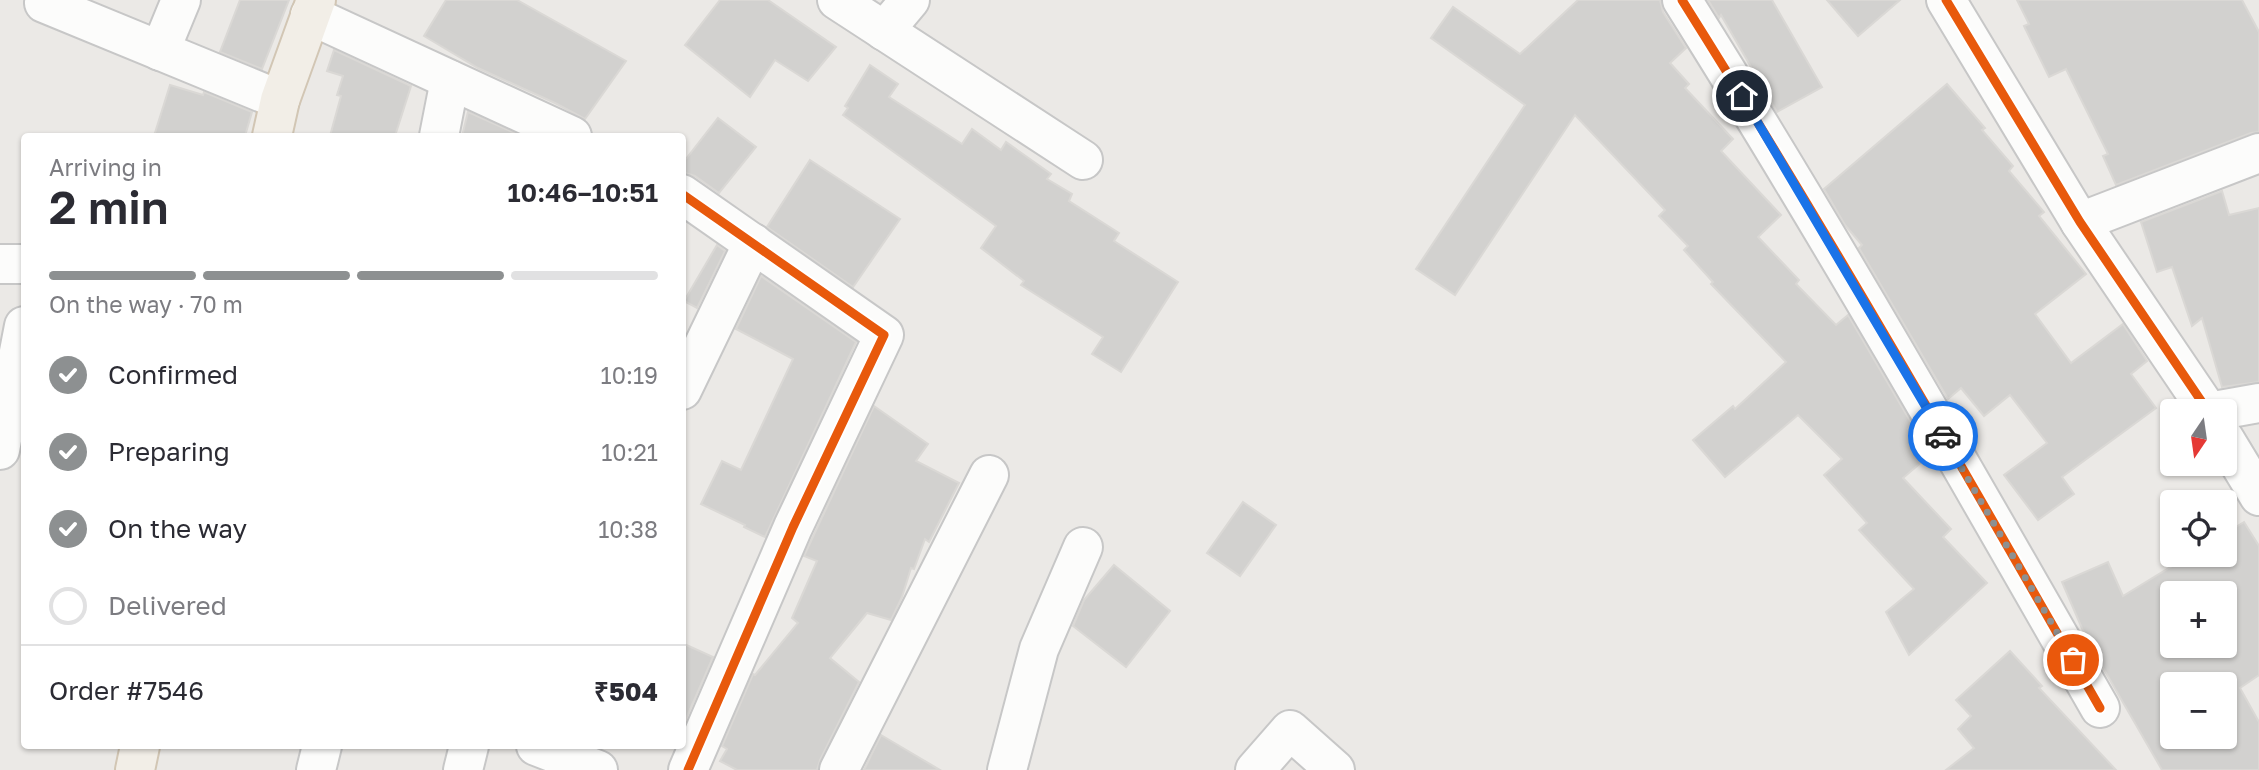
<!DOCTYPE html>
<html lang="en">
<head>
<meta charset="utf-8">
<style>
	:root { --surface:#fff; --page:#f7f7f7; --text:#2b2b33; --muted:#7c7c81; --line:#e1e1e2; --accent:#8d9091 }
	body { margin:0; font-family:"Golos Text",sans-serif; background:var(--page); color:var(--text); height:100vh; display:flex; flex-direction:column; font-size:26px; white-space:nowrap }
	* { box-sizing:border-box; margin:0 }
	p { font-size:23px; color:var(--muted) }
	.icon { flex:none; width:38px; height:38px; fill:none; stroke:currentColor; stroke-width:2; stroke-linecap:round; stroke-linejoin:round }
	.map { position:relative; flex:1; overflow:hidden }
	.side { position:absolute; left:21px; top:133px; width:665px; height:616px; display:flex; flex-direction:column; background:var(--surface); border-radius:7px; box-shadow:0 2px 5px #0004 }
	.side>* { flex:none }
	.needle { width:46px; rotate:193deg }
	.tools { position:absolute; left:2160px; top:399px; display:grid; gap:14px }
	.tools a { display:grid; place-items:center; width:77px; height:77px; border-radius:7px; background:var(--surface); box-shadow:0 2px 5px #0004; font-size:35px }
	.pin { position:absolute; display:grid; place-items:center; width:60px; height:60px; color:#fff; margin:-30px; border:4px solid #fff; border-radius:50%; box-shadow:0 2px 7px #0007 }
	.courier { position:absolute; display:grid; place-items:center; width:70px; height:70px; margin:-35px; border:5px solid #1a73e8; border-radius:50%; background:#fff; color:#222; box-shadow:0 2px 9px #0007 }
	.headline em { font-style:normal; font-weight:600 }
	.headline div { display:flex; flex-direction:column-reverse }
	.headline { display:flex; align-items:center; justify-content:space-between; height:119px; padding:0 28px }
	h1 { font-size:46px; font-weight:600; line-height:52px }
	.bar { display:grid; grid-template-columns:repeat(4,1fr); gap:10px 7px; align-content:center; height:84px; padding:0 28px }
	.bar i { height:9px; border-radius:5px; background:var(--line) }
	.bar .active { background:var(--accent) }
	.bar p { grid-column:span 4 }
	.line { display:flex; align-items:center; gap:18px; padding:0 28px; border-top:2px solid var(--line) }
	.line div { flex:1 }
	ol { padding:0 28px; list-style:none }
	li { display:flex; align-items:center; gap:21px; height:77px }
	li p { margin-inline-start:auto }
	li .icon { padding:7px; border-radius:50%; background:var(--accent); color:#fff; stroke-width:4 }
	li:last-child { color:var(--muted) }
	li i { width:38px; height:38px; border:4px solid var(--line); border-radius:50% }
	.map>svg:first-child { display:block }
	.building { fill:#d2d1cf; stroke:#dad8d5; stroke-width:2; fill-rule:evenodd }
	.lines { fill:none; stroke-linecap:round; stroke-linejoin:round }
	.minor-casing { stroke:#c7c7c7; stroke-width:42 }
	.major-casing { stroke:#d2c6b4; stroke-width:42 }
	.minor { stroke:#fcfcfb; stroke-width:38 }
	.major { stroke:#f2eee7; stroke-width:38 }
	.cycleway-casing { stroke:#fff; stroke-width:13 }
	.cycleway { stroke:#e8590c; stroke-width:9 }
	.done { stroke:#8d9091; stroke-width:7; stroke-dasharray:0 12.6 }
	.route { stroke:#1a73e8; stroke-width:9 }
</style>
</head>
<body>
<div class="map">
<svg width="2259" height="770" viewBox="0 0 2259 770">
	<rect width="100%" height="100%" fill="#ebe9e6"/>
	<!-- building -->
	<g class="building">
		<polygon points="240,0 289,0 262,69 220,52"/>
		<polygon points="446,0 517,0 626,61 585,119 555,103 478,68 424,36"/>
		<polygon points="720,0 768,0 836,47 808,81 775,60 750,97 685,45"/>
		<polygon points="1578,0 1660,0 1663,12 1686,48 1670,63 1689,84 1685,88 1733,139 1721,151 1781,215 1758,237 1799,280 1796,284 1836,325 1848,315 1913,426 1908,429 1930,455 1903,478 1951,529 1943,537 1987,583 1909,655 1886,612 1914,589 1859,530 1867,523 1824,475 1842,459 1798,415 1725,477 1693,440 1733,406 1735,409 1786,362 1711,284 1713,282 1684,250 1688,246 1659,216 1665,210 1575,115 1455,295 1416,269 1525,105 1431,38 1453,7 1520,54"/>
		<polygon points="1708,0 1772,0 1822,87 1777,112 1721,15 1719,18"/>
		<polygon points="1827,0 1900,0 1858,36"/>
		<polygon points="2017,0 2242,0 2259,32 2259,132 2251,133 2116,185 2103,156 2108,154 2066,69 2049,77 2024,26 2029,24"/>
		<polygon points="334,50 411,86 395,136 330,136 341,96 337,95 343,76 327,71"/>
		<polygon points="870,65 898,84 889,97 962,144 972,129 1001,150 1006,142 1051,174 1047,179 1072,194 1069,201 1119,233 1114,241 1178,282 1121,372 1092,354 1103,337 1021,285 1024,281 981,248 996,226 843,115 848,108 845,106"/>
		<polygon points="1947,84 1985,128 1982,130 2013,166 2009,171 2044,212 2039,216 2086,274 2035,314 2071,363 2123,324 2147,361 2131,374 2156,408 2062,477 2074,494 2038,520 2004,475 2047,443 2010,395 1984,416 1961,388 1948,399 1859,248 1862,245 1845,225 1824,189"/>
		<polygon points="170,85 203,95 204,92 252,112 245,136 154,136"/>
		<polygon points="468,112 521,136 462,136"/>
		<polygon points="718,118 756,147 719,193 695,176 682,172 682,164"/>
		<polygon points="810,160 900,219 853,287 767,227"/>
		<polygon points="2222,191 2229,215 2259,208 2259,382 2222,387 2202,318 2192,326 2172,267 2157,272 2141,222"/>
		<polygon points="717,245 725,251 697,308 684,301"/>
		<polygon points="761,276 856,342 765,537 744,527 745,525 701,504 722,461 741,470 793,359 736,329"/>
		<polygon points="874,406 928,444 916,461 959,483 929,542 925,539 914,569 911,568 902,597 891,620 867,613 830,658 859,682 820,760 817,770 737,770 720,761 727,749 722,746 753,674 755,675 798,623 792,618 817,561 804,556"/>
		<polygon points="1243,502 1276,525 1240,576 1207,553"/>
		<path d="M 2244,522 L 2259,546 L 2259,675 L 2240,688 L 2259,722 L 2259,770 L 2162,770 L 2087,640 L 2062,582 L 2108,562 L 2123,596 L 2190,555 L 2224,555 L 2224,534 ZM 2172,593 L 2224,593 L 2224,646 L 2172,646 ZM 2172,684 L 2224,684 L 2224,737 L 2172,737 Z"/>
		<polygon points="1114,565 1170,611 1126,667 1073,626 1084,600"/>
		<polygon points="682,643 713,657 682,728"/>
		<polygon points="2010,651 2042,686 2039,688 2116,770 1946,770 1974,748 1958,729 1971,716 1956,700"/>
		<polygon points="881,735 940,770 864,770"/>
	</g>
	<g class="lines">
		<!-- minor casing -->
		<g class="minor-casing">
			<g id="minor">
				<polyline points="45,0 44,3 280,100"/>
				<polyline points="837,0 1083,160"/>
				<path d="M 1682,0 C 1828,232 1964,470 2100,708"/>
				<polyline points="1946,0 2080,222 2208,411"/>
				<polyline points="310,15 572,136"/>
				<polyline points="884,31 910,0"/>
				<polyline points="160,51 181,0"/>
				<polyline points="439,136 450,80"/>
				<polyline points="682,194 884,335 793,527 688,770"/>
				<polyline points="2080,222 2259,153"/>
				<polyline points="0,264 24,264"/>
				<polyline points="682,390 753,243"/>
				<polyline points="2214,411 2259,403"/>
				<polyline points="2224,438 2259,496"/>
				<polyline points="0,450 24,326"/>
				<polyline points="536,746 598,770"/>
				<polyline points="316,770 322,746"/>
				<polyline points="463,770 469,746"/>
				<polyline points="839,770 989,475"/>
				<polyline points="1007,770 1039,649 1083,547"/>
				<polyline points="1255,770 1290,730 1335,770"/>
			</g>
		</g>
		<!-- major casing -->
		<g class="major-casing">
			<g id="major">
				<polyline points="272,136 280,100 316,0"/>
				<polyline points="135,770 140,746"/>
			</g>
		</g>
		<!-- minor -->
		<use href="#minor" class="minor"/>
		<!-- major -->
		<use href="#major" class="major"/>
		<!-- cycleway casing -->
		<g class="cycleway-casing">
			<g id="cycleway">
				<path d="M 1682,0 C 1828,232 1964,470 2100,708"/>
				<polyline points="1946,0 2080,222 2208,411"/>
				<polyline points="682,194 884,335 793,527 688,770"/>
			</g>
		</g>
		<!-- cycleway -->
		<use href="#cycleway" class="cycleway"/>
	</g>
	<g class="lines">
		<!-- done -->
		<polyline class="done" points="1943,436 2073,660"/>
		<!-- route -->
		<polyline class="route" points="1742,96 1943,436"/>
	</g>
</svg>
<div class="tools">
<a><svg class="needle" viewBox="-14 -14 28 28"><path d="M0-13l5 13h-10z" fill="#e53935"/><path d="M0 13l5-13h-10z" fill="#7c7c81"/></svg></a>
<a><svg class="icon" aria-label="locate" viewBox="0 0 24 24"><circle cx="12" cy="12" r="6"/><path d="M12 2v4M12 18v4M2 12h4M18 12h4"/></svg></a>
<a>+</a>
<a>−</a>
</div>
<div class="pin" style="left:2073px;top:660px;background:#ea580c"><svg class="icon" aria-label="bag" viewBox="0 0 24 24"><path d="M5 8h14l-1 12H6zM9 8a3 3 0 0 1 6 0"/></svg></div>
<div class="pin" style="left:1742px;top:96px;background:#1f2937"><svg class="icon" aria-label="home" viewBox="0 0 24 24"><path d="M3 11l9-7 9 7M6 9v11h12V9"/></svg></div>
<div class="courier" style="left:1943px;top:436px"><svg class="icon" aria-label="car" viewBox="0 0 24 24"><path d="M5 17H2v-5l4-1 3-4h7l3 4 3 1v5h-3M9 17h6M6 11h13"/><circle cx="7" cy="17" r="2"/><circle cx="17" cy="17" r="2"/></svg></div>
<section class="side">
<div class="headline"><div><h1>2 min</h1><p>Arriving in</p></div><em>10:46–10:51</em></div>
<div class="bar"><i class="active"></i><i class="active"></i><i class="active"></i><i></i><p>On the way · 70 m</p></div>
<ol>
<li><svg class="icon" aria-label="check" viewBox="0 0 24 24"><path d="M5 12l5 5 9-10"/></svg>Confirmed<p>10:19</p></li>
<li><svg class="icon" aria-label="check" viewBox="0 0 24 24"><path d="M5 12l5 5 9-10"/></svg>Preparing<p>10:21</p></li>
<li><svg class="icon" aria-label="check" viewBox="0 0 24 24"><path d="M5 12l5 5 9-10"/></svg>On the way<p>10:38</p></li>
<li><i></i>Delivered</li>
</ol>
<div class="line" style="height:91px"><div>Order #7546</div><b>₹504</b></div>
</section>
</div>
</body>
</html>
